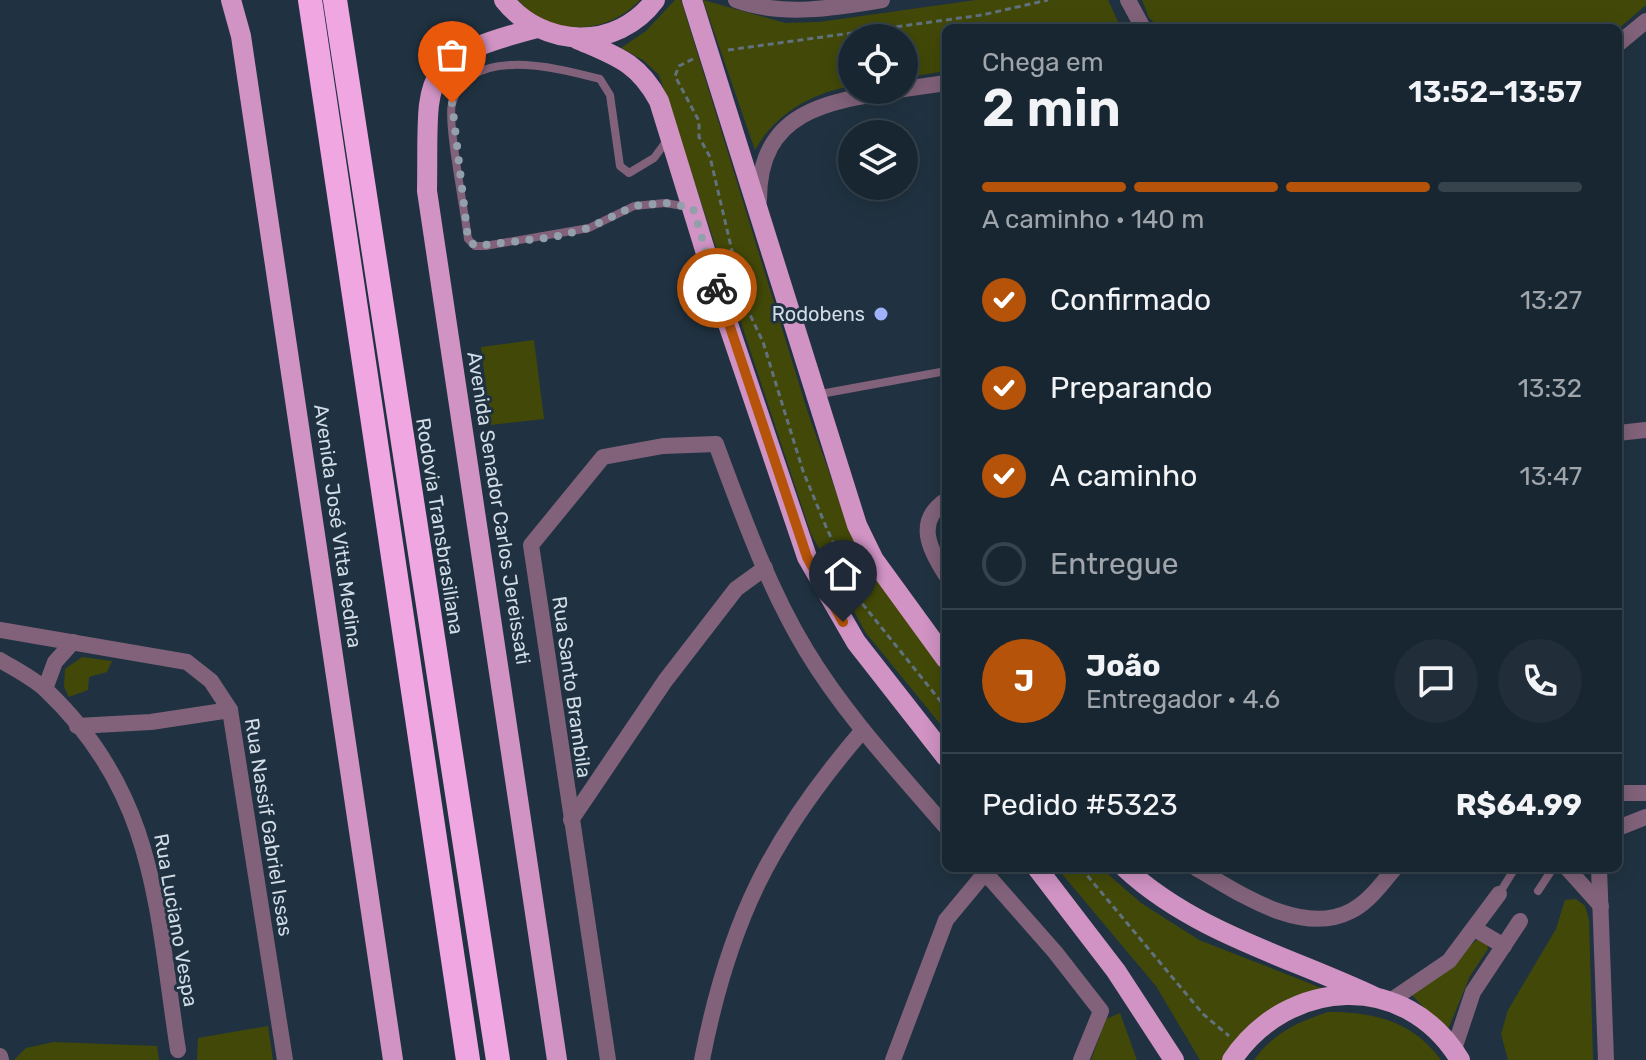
<!DOCTYPE html>
<html lang="pt">
<head>
<meta charset="utf-8">
<style>
	:root { --surface:#182631; --page:#212e39; --text:#f1f3f6; --muted:#9fa5ab; --line:#36434d; --accent:#b45309 }
	body { margin:0; font-family:Rubik,sans-serif; background:var(--page); color:var(--text); height:100vh; display:flex; flex-direction:column; font-size:30px; white-space:nowrap }
	* { box-sizing:border-box; margin:0 }
	p { font-size:26px; color:var(--muted) }
	.icon { flex:none; width:44px; height:44px; fill:none; stroke:currentColor; stroke-width:2; stroke-linecap:round; stroke-linejoin:round }
	.map { position:relative; flex:1; overflow:hidden }
	.panel { position:absolute; left:942px; top:24px; width:680px; height:848px; display:flex; flex-direction:column; background:var(--surface); border-radius:12px; box-shadow:0 4px 20px #0003,0 0 0 2px var(--line) }
	.panel>* { flex:none }
	.buttons { position:absolute; left:838px; top:24px; display:grid; gap:16px }
	.buttons a { display:grid; place-items:center; width:80px; height:80px; border-radius:50%; background:var(--surface); box-shadow:0 4px 20px #0003,0 0 0 2px var(--line); font-size:40px }
	.pin { position:absolute; display:grid; place-items:center; width:68px; height:68px; color:#fff; margin:-82px -34px; border-radius:50% 50% 50% 0; rotate:-45deg; box-shadow:0 0 8px #0007 }
	.pin .icon { rotate:45deg }
	.courier { position:absolute; display:grid; place-items:center; width:80px; height:80px; margin:-40px; border:6px solid #b45309; border-radius:50%; background:#fff; color:#222; box-shadow:0 2px 10px #0007 }
	.head em { font-style:normal; font-weight:600 }
	.head div { display:flex; flex-direction:column-reverse }
	.head { display:flex; align-items:center; justify-content:space-between; height:136px; padding:0 40px }
	h1 { font-size:52px; font-weight:600; line-height:60px }
	.bar { display:grid; grid-template-columns:repeat(4,1fr); gap:12px 8px; align-content:center; height:96px; padding:0 40px }
	.bar i { height:10px; border-radius:6px; background:var(--line) }
	.bar .current { background:var(--accent) }
	.bar p { grid-column:span 4 }
	.line { display:flex; align-items:center; gap:20px; padding:0 40px; border-top:2px solid var(--line) }
	.line div { flex:1 }
	.round { display:grid; place-items:center; flex:none; width:84px; height:84px; border-radius:42px; background:var(--page) }
	ol { padding:0 40px; list-style:none }
	li { display:flex; align-items:center; gap:24px; height:88px }
	li p { margin-inline-start:auto }
	li .icon { padding:8px; border-radius:50%; background:var(--accent); color:#fff; stroke-width:4 }
	li:last-child { color:var(--muted) }
	li i { width:44px; height:44px; border:4px solid var(--line); border-radius:50% }
	.map>svg:first-child { display:block }
	.green { fill:#424908 }
	.lines { fill:none; stroke-linecap:round; stroke-linejoin:round }
	.path { stroke:#61717e; stroke-width:3; stroke-dasharray:6 4; stroke-linecap:butt }
	.lane { stroke:#81627a; stroke-width:8 }
	.street { stroke:#81627a; stroke-width:16 }
	.primary { stroke:#d093c4; stroke-width:20 }
	.highway { stroke:#f0a6e1; stroke-width:24 }
	.done { stroke:#93a0ac; stroke-width:8; stroke-dasharray:0 14.4 }
	.route { stroke:#b45309; stroke-width:10 }
	.poi-dot { fill:#a1b2fd; stroke:#203241; stroke-width:3 }
	.labels { text-anchor:middle; dominant-baseline:central; stroke-width:6; stroke-linejoin:round; paint-order:stroke }
	.poi-label { font-size:20px; fill:#d1dce6; stroke:#203241; text-anchor:end }
	.street-label { font-size:20px; fill:#d1dce6; stroke:#203241 }
</style>
</head>
<body>
<div class="map">
<svg width="1646" height="1060" viewBox="0 0 1646 1060">
	<rect width="100%" height="100%" fill="#203241"/>
	<!-- green -->
	<g class="green">
		<path d="M 518,0 L 640,0 C 607,35 550,38 518,0 Z"/>
		<polygon points="675,0 681,0 808,413 843,511 946,667 946,731 866,633 811,534 659,75 643,60 621,48 646,31"/>
		<path d="M 703,0 L 785,23 L 819,22 L 976,0 L 1108,0 L 1121,28 L 946,28 L 946,71 L 904,78 L 904,38 L 852,38 L 852,86 C 811,93 775,114 755,150 Z"/>
		<polygon points="1142,0 1646,0 1646,5 1618,29 1161,28 1149,18"/>
		<polygon points="534,340 544,419 491,425 481,347"/>
		<polygon points="82,657 112,661 107,672 89,677 88,690 69,697 64,687 65,669"/>
		<path d="M 1057,868 L 1101,868 L 1141,903 L 1199,940 L 1324,989 C 1279,1000 1247,1021 1222,1060 L 1200,1060 L 1156,986 Z"/>
		<polygon points="1576,899 1585,906 1589,920 1593,1060 1508,1060 1501,1034 1508,1010 1556,929 1565,900"/>
		<polygon points="1478,939 1486,941 1488,949 1470,976 1447,1032 1411,994"/>
		<path d="M 1328,1012 C 1375,1012 1412,1021 1441,1060 L 1254,1060 C 1273,1033 1298,1022 1328,1012 Z"/>
		<polygon points="1120,1013 1137,1060 1091,1060 1106,1019"/>
		<polygon points="268,1026 273,1060 197,1060 198,1038"/>
		<polygon points="54,1042 157,1046 159,1060 14,1060 26,1048"/>
	</g>
	<g class="lines">
		<!-- path -->
		<g class="path">
			<polyline points="728,50 982,15 1048,0"/>
			<polyline points="693,59 679,66 675,76 699,121 699,137 710,157 744,302 763,342 803,471 827,529 861,602 946,708"/>
			<polyline points="1081,868 1203,1014 1229,1036"/>
		</g>
		<!-- lane -->
		<g class="lane">
			<path d="M 668,139 L 654,158 L 629,173 L 620,166 L 610,95 L 600,79 C 557,68 468,44 452,104 C 447,123 465,212 468,239 L 475,246 L 485,246 L 589,228 L 634,206 L 665,203 L 689,207"/>
			<polyline points="815,395 946,371"/>
			<polyline points="1538,891 1553,868"/>
			<polyline points="1499,894 1515,868"/>
		</g>
		<!-- street -->
		<g class="street">
			<path d="M 736,0 C 782,17 835,8 882,0"/>
			<polyline points="1128,0 1143,28"/>
			<polyline points="1618,44 1646,21"/>
			<polyline points="904,89 946,83"/>
			<path d="M 759,200 C 759,110 828,101 901,90"/>
			<polyline points="1618,433 1646,430"/>
			<path d="M 946,500 C 915,521 929,549 946,575"/>
			<polyline points="0,630 187,662 211,681 230,710 285,1060"/>
			<path d="M 0,660 C 15,669 33,678 46,690 C 157,795 156,909 178,1050"/>
			<polyline points="45,689 55,662 73,642"/>
			<polyline points="77,726 151,722 230,710"/>
			<polyline points="1618,793 1646,793"/>
			<polyline points="571,820 665,681 736,589 765,568"/>
			<polyline points="1618,828 1646,817"/>
			<polyline points="981,868 1055,952 1101,1011 1081,1060"/>
			<path d="M 1196,868 C 1238,892 1301,937 1351,911 C 1369,902 1382,883 1395,868"/>
			<polyline points="1567,868 1601,906"/>
			<polyline points="1599,868 1606,1060"/>
			<polyline points="1475,929 1504,946"/>
			<polyline points="1390,1001 1449,961 1499,894"/>
			<polyline points="1454,1049 1473,992 1520,921"/>
			<polyline points="0,1056 1,1060"/>
			<path d="M 608,1060 L 531,545 L 603,457 L 663,446 L 716,444 C 742,514 768,587 806,650 C 845,715 898,771 946,827"/>
			<path d="M 702,1060 C 729,921 771,837 863,730"/>
			<polyline points="893,1060 946,920 985,873"/>
		</g>
		<!-- primary -->
		<g class="primary">
			<polyline points="231,0 241,36 393,1060"/>
			<path d="M 504,0 C 543,49 617,51 655,0"/>
			<polyline points="692,0 857,525 874,560 946,659"/>
			<path d="M 537,28 C 414,60 429,75 427,191 L 557,1060"/>
			<path d="M 577,39 C 616,56 638,62 659,101 L 726,318 L 807,557 L 856,642 L 946,757"/>
			<polyline points="1037,868 1116,971 1174,1060"/>
			<path d="M 1125,868 C 1195,933 1291,957 1375,997"/>
			<path d="M 1232,1060 C 1288,977 1406,970 1460,1060"/>
		</g>
		<!-- highway -->
		<g class="highway">
			<polyline points="310,0 468,1060"/>
			<polyline points="335,0 498,1060"/>
		</g>
	</g>
	<g class="lines">
		<!-- done -->
		<polyline class="done" points="452,103 468,239 475,246 554,237 589,228 634,206 665,203 693,208 717,288"/>
		<!-- route -->
		<polyline class="route" points="717,288 807,557 843,622"/>
	</g>
	<!-- markers -->
	<circle class="poi-dot" cx="881" cy="314" r="8"/>
	<g class="labels">
		<!-- poi labels -->
		<g class="poi-label">
			<text x="865" y="314">Rodobens</text>
		</g>
		<!-- street labels -->
		<g class="street-label">
			<text transform="translate(499 508) rotate(81)">Avenida Senador Carlos Jereissati</text>
			<text transform="translate(338 526) rotate(82)">Avenida José Vitta Medina</text>
			<text transform="translate(440 526) rotate(81)">Rodovia Transbrasiliana</text>
			<text transform="translate(572 687) rotate(82)">Rua Santo Brambila</text>
			<text transform="translate(269 827) rotate(81)">Rua Nassif Gabriel Issas</text>
			<text transform="translate(176 920) rotate(80)">Rua Luciano Vespa</text>
		</g>
	</g>
</svg>
<div class="buttons">
<a><svg class="icon" aria-label="locate" viewBox="0 0 24 24"><circle cx="12" cy="12" r="6"/><path d="M12 2v4M12 18v4M2 12h4M18 12h4"/></svg></a>
<a><svg class="icon" aria-label="layers" viewBox="0 0 24 24"><path d="M12 4l9 5-9 5-9-5zM3 14l9 5 9-5"/></svg></a>
</div>
<div class="pin" style="left:452px;top:103px;background:#ea580c"><svg class="icon" aria-label="bag" viewBox="0 0 24 24"><path d="M5 8h14l-1 12H6zM9 8a3 3 0 0 1 6 0"/></svg></div>
<div class="pin" style="left:843px;top:622px;background:#1f2937"><svg class="icon" aria-label="home" viewBox="0 0 24 24"><path d="M3 11l9-7 9 7M6 9v11h12V9"/></svg></div>
<div class="courier" style="left:717px;top:288px"><svg class="icon" aria-label="bike" viewBox="0 0 24 24"><circle cx="6" cy="16" r="4"/><circle cx="18" cy="16" r="4"/><path d="M6 16l4-8h5l3 8M10 8l3 8H6M13 5h3"/></svg></div>
<section class="panel">
<div class="head"><div><h1>2 min</h1><p>Chega em</p></div><em>13:52–13:57</em></div>
<div class="bar"><i class="current"></i><i class="current"></i><i class="current"></i><i></i><p>A caminho · 140 m</p></div>
<ol>
<li><svg class="icon" aria-label="check" viewBox="0 0 24 24"><path d="M5 12l5 5 9-10"/></svg>Confirmado<p>13:27</p></li>
<li><svg class="icon" aria-label="check" viewBox="0 0 24 24"><path d="M5 12l5 5 9-10"/></svg>Preparando<p>13:32</p></li>
<li><svg class="icon" aria-label="check" viewBox="0 0 24 24"><path d="M5 12l5 5 9-10"/></svg>A caminho<p>13:47</p></li>
<li><i></i>Entregue</li>
</ol>
<div class="line" style="height:144px"><b class="round" style="background:var(--accent);color:#fff">J</b><div><b>João</b><p>Entregador · 4.6</p></div><a class="round"><svg class="icon" aria-label="chat" viewBox="0 0 24 24"><path d="M4 5h16v11H9l-5 4z"/></svg></a><a class="round"><svg class="icon" aria-label="phone" viewBox="0 0 24 24"><path d="M5 4h4l2 5-3 2q2 4 5 5l2-3 5 2v4C11 20 4 13 5 4z"/></svg></a></div>
<div class="line" style="height:104px"><div>Pedido #5323</div><b>R$64.99</b></div>
</section>
</div>
</body>
</html>
